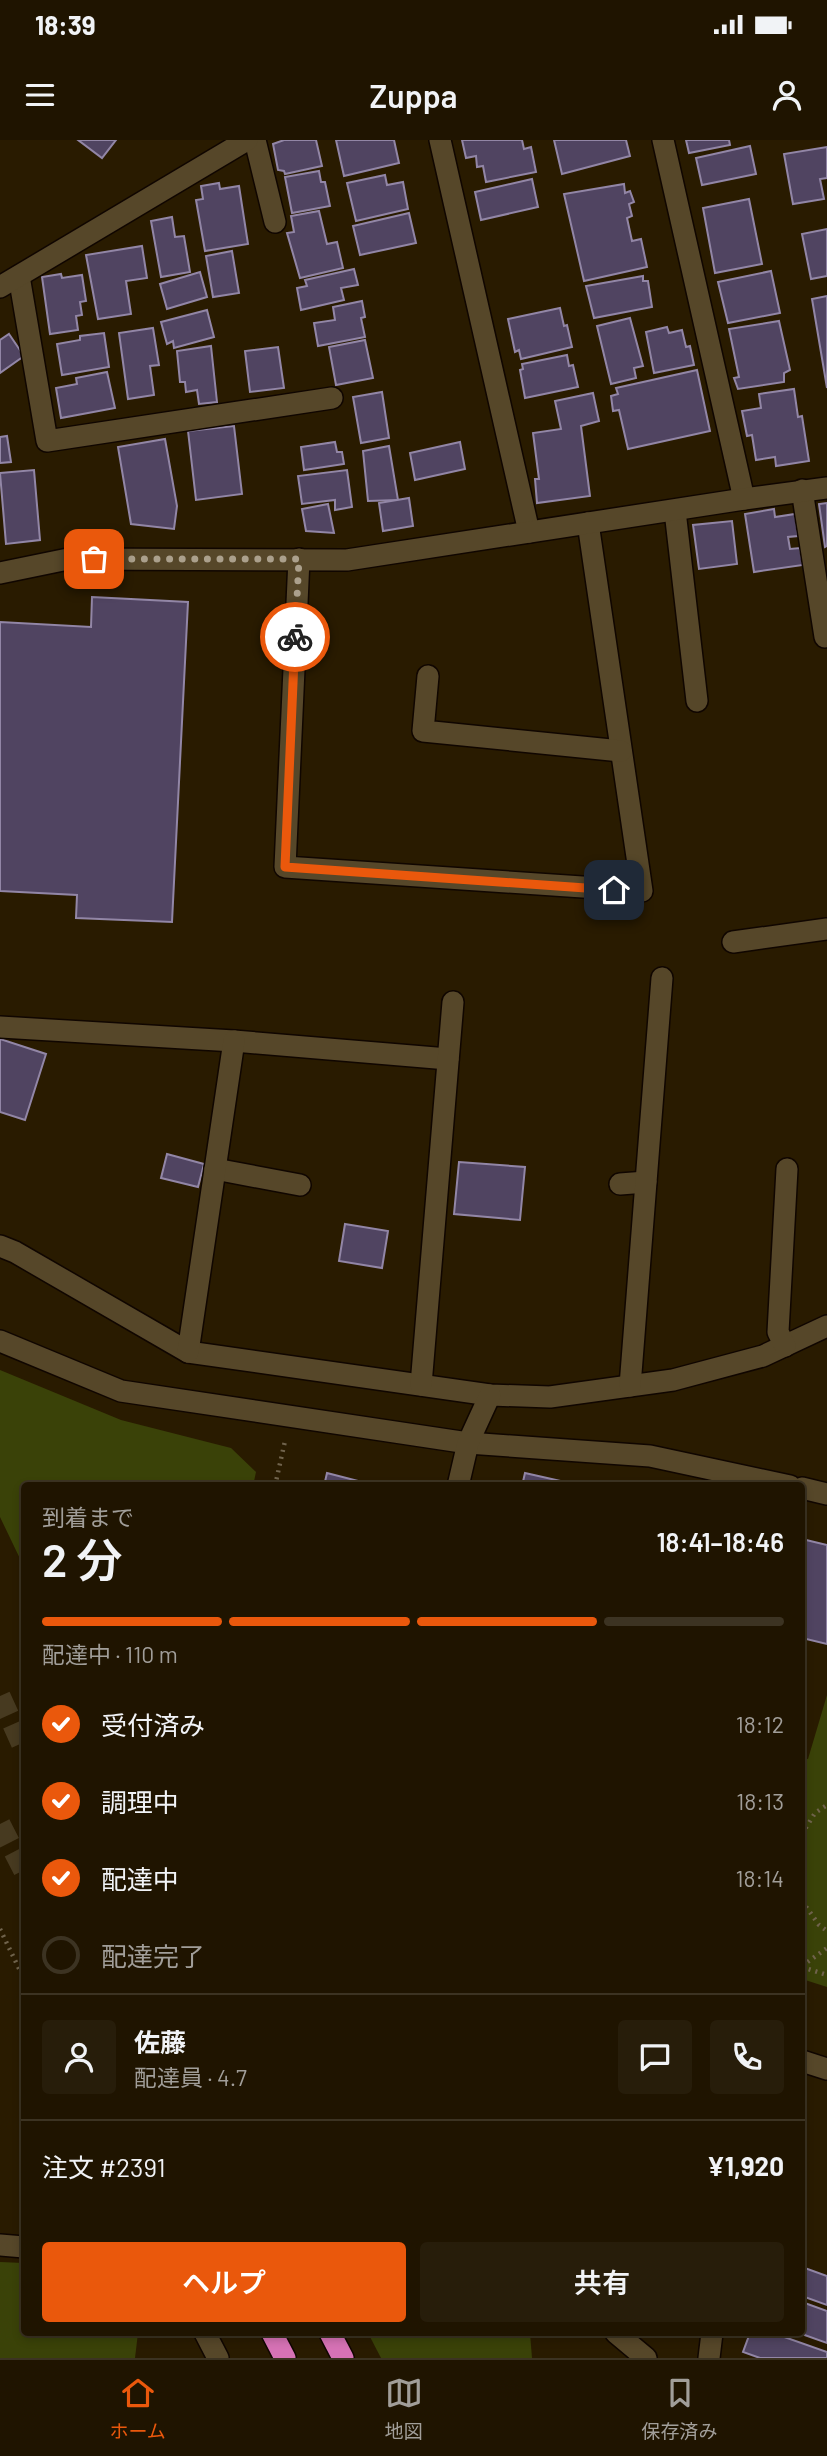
<!DOCTYPE html>
<html lang="ja">
<head>
<meta charset="utf-8">
<style>
	:root { --surface:#1f1400; --page:#271d0a; --text:#f1f3f6; --muted:#a19e99; --line:#3c3322; --accent:#ea580c }
	body { margin:0; font-family:Barlow,"Noto Sans JP",sans-serif; background:var(--page); color:var(--text); height:100vh; display:flex; flex-direction:column; font-size:26px; white-space:nowrap }
	* { box-sizing:border-box; margin:0 }
	p { font-size:23px; color:var(--muted) }
	.icon { flex:none; width:38px; height:38px; fill:none; stroke:currentColor; stroke-width:2; stroke-linecap:round; stroke-linejoin:round }
	.map { position:relative; flex:1; overflow:hidden }
	.details { position:absolute; left:21px; top:1342px; width:784px; height:854px; display:flex; flex-direction:column; background:var(--surface); border-radius:7px; box-shadow:0 4px 10px #0003,0 0 0 2px var(--line) }
	.details>* { flex:none }
	.pin { position:absolute; display:grid; place-items:center; width:60px; height:60px; color:#fff; margin:-30px; border-radius:14px; box-shadow:0 4px 10px #0006 }
	.courier { position:absolute; display:grid; place-items:center; width:70px; height:70px; margin:-35px; border:5px solid #ea580c; border-radius:50%; background:#fff; color:#222; box-shadow:0 2px 9px #0007 }
	.headline em { font-style:normal; font-weight:600 }
	.headline div { display:flex; flex-direction:column-reverse }
	.headline { display:flex; align-items:center; justify-content:space-between; height:119px; padding:0 21px }
	h1 { font-size:46px; font-weight:600; line-height:52px }
	.bar { display:grid; grid-template-columns:repeat(4,1fr); gap:10px 7px; align-content:center; height:84px; padding:0 21px }
	.bar i { height:9px; border-radius:5px; background:var(--line) }
	.bar .active { background:var(--accent) }
	.bar p { grid-column:span 4 }
	.line { display:flex; align-items:center; gap:18px; padding:0 21px; border-top:2px solid var(--line) }
	.line div { flex:1 }
	.round { display:grid; place-items:center; flex:none; width:74px; height:74px; border-radius:7px; background:var(--page) }
	ol { padding:0 21px; list-style:none }
	li { display:flex; align-items:center; gap:21px; height:77px }
	li p { margin-inline-start:auto }
	li .icon { padding:7px; border-radius:50%; background:var(--accent); color:#fff; stroke-width:4 }
	li:last-child { color:var(--muted) }
	li i { width:38px; height:38px; border:4px solid var(--line); border-radius:50% }
	.cta { display:flex; gap:14px; margin-top:auto; padding:14px 21px }
	.cta a { flex:1; height:80px; border-radius:7px; background:var(--accent); color:#fff; font-size:28px; font-weight:600; line-height:80px; text-align:center }
	.cta a+a { background:var(--page); color:var(--text) }
	.status { display:flex; justify-content:space-between; align-items:center; height:49px; padding:0 35px; background:var(--surface); direction:ltr }
	.status svg { height:19px; fill:currentColor }
	header { display:flex; justify-content:space-between; align-items:center; height:91px; padding:0 21px; background:var(--surface); font-size:32px; font-weight:600 }
	.tabs { display:flex; justify-content:space-around; align-items:center; height:98px; border-top:2px solid var(--line); background:var(--surface); font-size:19px; color:var(--muted) }
	.tabs a { display:grid; justify-items:center; gap:4px }
	.tabs .active { color:var(--accent) }
	.map>svg:first-child { display:block }
	.green { fill:#3a4208 }
	.building { fill:#504461; stroke:#9286a6; stroke-width:2 }
	.lines { fill:none; stroke-linecap:round; stroke-linejoin:round }
	.highway-tunnel { stroke:#473a20; stroke-width:21; stroke-dasharray:21 10; stroke-linecap:butt }
	.minor-casing { stroke:#100600; stroke-width:24 }
	.highway-casing { stroke:#100600; stroke-width:24 }
	.path { stroke:#70634c; stroke-width:4.5; stroke-dasharray:2 5; stroke-linecap:butt }
	.minor { stroke:#564729; stroke-width:21 }
	.highway { stroke:#d672b5; stroke-width:21 }
	.done { stroke:#aba08c; stroke-width:7; stroke-dasharray:0 12.6 }
	.route { stroke:#ea580c; stroke-width:9 }
</style>
</head>
<body>
<div class="status"><b>18:39</b><svg viewBox="0 0 49 12"><path d="M0 12V9h3v3zM5 12V6h3v6zM10 12V3h3v9zM15 12V0h3v12zM26 1h20v11H26zM47 4h2v5h-2z"/></svg></div>
<header><svg class="icon" aria-label="menu" viewBox="0 0 24 24"><path d="M4 6h16M4 12h16M4 18h16"/></svg>Zuppa<svg class="icon" aria-label="person" viewBox="0 0 24 24"><circle cx="12" cy="8" r="4"/><path d="M4 21q1-7 8-7t8 7"/></svg></header>
<div class="map">
<svg width="827" height="2218" viewBox="0 0 827 2218">
	<rect width="100%" height="100%" fill="#291b00"/>
	<!-- green -->
	<g class="green">
		<polygon points="0,1230 121,1280 231,1308 256,1332 253,1346 24,1346 24,1427 0,1377"/>
		<polygon points="827,1555 827,1847 802,1839 802,1618 808,1619"/>
		<polygon points="0,2122 24,2123 24,2193 138,2193 135,2218 0,2218"/>
		<polygon points="368,2193 530,2193 532,2218 381,2218"/>
	</g>
	<!-- building -->
	<g class="building">
		<polygon points="78,0 116,0 102,18"/>
		<polygon points="284,0 316,0 322,26 285,34 284,31 278,30 273,4"/>
		<polygon points="336,0 394,0 399,23 344,36"/>
		<polygon points="462,0 522,0 524,9 531,7 536,32 486,42 483,26 477,27 476,16 466,18"/>
		<polygon points="554,0 626,0 630,16 562,34"/>
		<polygon points="686,0 729,0 730,5 689,13"/>
		<polygon points="750,6 756,34 702,45 696,18"/>
		<polygon points="827,7 827,38 820,39 824,59 793,64 784,14"/>
		<polygon points="319,31 321,42 325,42 330,66 292,73 285,37"/>
		<polygon points="385,35 387,45 403,42 408,69 356,81 347,43"/>
		<polygon points="532,39 538,67 481,80 475,52"/>
		<polygon points="219,43 220,49 239,46 248,104 205,111 196,60 203,59 201,46"/>
		<polygon points="624,44 625,53 630,51 634,62 629,64 632,76 627,78 632,101 641,99 647,127 584,141 564,54"/>
		<polygon points="749,59 762,124 715,133 703,68"/>
		<polygon points="319,71 327,104 337,102 343,128 300,138 287,93 294,92 291,76"/>
		<polygon points="409,73 416,103 360,115 353,86"/>
		<polygon points="172,77 175,97 184,96 190,132 161,137 151,81"/>
		<polygon points="827,89 827,136 811,139 802,94"/>
		<polygon points="142,106 147,138 126,141 131,174 98,179 86,115"/>
		<polygon points="232,111 239,153 213,157 206,116"/>
		<polygon points="354,129 358,145 341,148 344,160 301,170 297,148 307,146 305,140"/>
		<polygon points="771,131 780,173 728,183 718,142"/>
		<polygon points="200,132 207,157 167,169 160,144"/>
		<polygon points="61,134 62,138 82,135 86,161 80,162 82,175 76,176 78,190 50,194 42,137"/>
		<polygon points="643,136 643,141 648,141 652,167 594,178 586,146"/>
		<polygon points="827,156 827,248 812,159"/>
		<polygon points="362,161 365,177 361,178 365,197 318,206 314,183 335,180 333,167"/>
		<polygon points="560,168 564,186 567,185 572,207 521,219 519,210 515,212 508,179"/>
		<polygon points="207,170 214,197 174,208 173,201 167,204 161,182"/>
		<polygon points="630,178 643,226 634,228 636,238 611,244 597,186"/>
		<polygon points="779,181 790,230 784,233 784,242 738,249 734,238 739,237 729,189"/>
		<polygon points="667,187 669,193 682,190 686,207 690,206 694,225 654,233 646,192"/>
		<polygon points="153,188 159,225 150,226 154,255 128,259 119,193"/>
		<polygon points="104,193 109,227 62,235 57,204 80,200 80,196"/>
		<polygon points="9,194 24,216 0,233 0,200"/>
		<polygon points="365,200 373,238 336,245 329,207"/>
		<polygon points="211,206 217,262 199,264 197,250 186,252 185,242 180,242 177,211"/>
		<polygon points="278,207 284,248 250,252 245,211"/>
		<polygon points="567,215 569,226 573,225 578,247 525,258 520,230 523,229 522,224"/>
		<polygon points="697,230 710,291 628,309 619,270 613,271 611,256 618,254 616,248"/>
		<polygon points="107,232 115,268 61,278 56,248 77,244 76,238"/>
		<polygon points="794,249 798,277 802,276 809,321 776,326 775,317 756,320 752,295 747,296 742,271 761,268 759,254"/>
		<polygon points="382,252 389,298 361,303 353,257"/>
		<polygon points="593,253 599,281 581,286 590,356 537,363 535,339 539,339 533,293 561,289 555,261"/>
		<polygon points="234,286 242,354 196,360 188,291"/>
		<polygon points="7,296 11,322 0,323 0,297"/>
		<polygon points="165,299 177,366 174,389 131,384 118,307"/>
		<polygon points="335,302 337,312 342,312 344,324 304,330 301,307"/>
		<polygon points="460,302 465,329 415,340 410,313"/>
		<polygon points="389,306 398,360 368,361 363,311"/>
		<polygon points="34,330 40,400 6,404 0,333"/>
		<polygon points="347,330 352,367 335,370 335,360 302,364 298,336"/>
		<polygon points="409,358 413,386 383,391 379,363"/>
		<polygon points="827,363 827,406 825,407 819,364"/>
		<polygon points="328,364 334,393 306,391 302,369"/>
		<polygon points="774,369 775,377 795,374 798,396 788,397 790,409 800,408 803,425 754,432 745,374"/>
		<polygon points="732,381 737,424 699,429 693,385"/>
		<polygon points="92,457 188,462 172,782 76,778 77,755 0,751 0,482 91,487"/>
		<polygon points="0,899 46,914 25,980 0,972"/>
		<polygon points="167,1014 204,1024 198,1047 161,1038"/>
		<polygon points="459,1022 525,1027 520,1080 454,1074"/>
		<polygon points="345,1084 388,1091 382,1128 339,1121"/>
		<polygon points="327,1333 366,1343 366,1346 324,1346"/>
		<polygon points="525,1333 565,1342 564,1346 522,1346"/>
		<polygon points="802,1399 827,1405 827,1504 802,1498"/>
		<polygon points="802,2127 827,2136 827,2165 802,2156"/>
		<polygon points="802,2162 827,2171 827,2203 799,2193 802,2193"/>
		<polygon points="750,2193 773,2193 827,2212 827,2218 760,2218 743,2212"/>
	</g>
	<g class="lines">
		<!-- highway-tunnel -->
		<g class="highway-tunnel">
			<polyline points="0,1556 24,1609"/>
			<polyline points="0,1684 24,1731"/>
		</g>
		<!-- minor casing -->
		<g class="minor-casing">
			<g id="minor">
				<polyline points="255,0 275,82"/>
				<polyline points="440,0 529,392"/>
				<polyline points="663,0 744,359"/>
				<polyline points="19,136 47,301 332,258"/>
				<polyline points="0,147 247,0"/>
				<polyline points="802,350 825,497"/>
				<polyline points="675,371 697,561"/>
				<polyline points="299,419 285,727 642,751 588,383"/>
				<polyline points="0,433 68,419 347,420 744,359 827,348"/>
				<polyline points="428,536 423,591 621,611"/>
				<polyline points="733,802 827,789"/>
				<polyline points="0,887 234,901 448,919"/>
				<polyline points="215,1029 300,1045"/>
				<polyline points="620,1044 646,1042"/>
				<polyline points="0,1106 15,1112 188,1212 490,1255 550,1257 673,1240 763,1216 827,1186"/>
				<polyline points="0,1201 121,1251 468,1303 650,1316 790,1346"/>
				<polyline points="785,1206 778,1192 787,1029"/>
				<polyline points="188,1212 234,901"/>
				<polyline points="421,1245 453,862"/>
				<polyline points="630,1246 662,838"/>
				<polyline points="458,1346 468,1303 490,1255"/>
				<polyline points="802,1348 827,1354"/>
				<polyline points="802,1921 827,1929"/>
				<polyline points="0,2105 24,2107"/>
				<polyline points="205,2193 218,2218"/>
				<polyline points="616,2193 646,2218"/>
				<polyline points="709,2218 712,2193"/>
			</g>
		</g>
		<!-- highway casing -->
		<g class="highway-casing">
			<g id="highway">
				<polyline points="272,2193 285,2218"/>
				<polyline points="330,2193 343,2218"/>
			</g>
		</g>
		<!-- path -->
		<g class="path">
			<polyline points="275,1346 285,1301"/>
			<polyline points="802,1694 815,1673 827,1665"/>
			<polyline points="802,1761 819,1785 827,1791"/>
			<polyline points="0,1789 24,1839"/>
			<polyline points="802,1826 827,1808"/>
			<polyline points="802,1827 827,1835"/>
		</g>
		<!-- minor -->
		<use href="#minor" class="minor"/>
		<!-- highway -->
		<use href="#highway" class="highway"/>
	</g>
	<g class="lines">
		<!-- done -->
		<polyline class="done" points="94,419 299,419 295,497"/>
		<!-- route -->
		<polyline class="route" points="295,497 285,727 614,750"/>
	</g>
</svg>
<div class="pin" style="left:94px;top:419px;background:#ea580c"><svg class="icon" aria-label="bag" viewBox="0 0 24 24"><path d="M5 8h14l-1 12H6zM9 8a3 3 0 0 1 6 0"/></svg></div>
<div class="pin" style="left:614px;top:750px;background:#1f2937"><svg class="icon" aria-label="home" viewBox="0 0 24 24"><path d="M3 11l9-7 9 7M6 9v11h12V9"/></svg></div>
<div class="courier" style="left:295px;top:497px"><svg class="icon" aria-label="bike" viewBox="0 0 24 24"><circle cx="6" cy="16" r="4"/><circle cx="18" cy="16" r="4"/><path d="M6 16l4-8h5l3 8M10 8l3 8H6M13 5h3"/></svg></div>
<section class="details">
<div class="headline"><div><h1>2 分</h1><p>到着まで</p></div><em>18:41–18:46</em></div>
<div class="bar"><i class="active"></i><i class="active"></i><i class="active"></i><i></i><p>配達中 · 110 m</p></div>
<ol>
<li><svg class="icon" aria-label="check" viewBox="0 0 24 24"><path d="M5 12l5 5 9-10"/></svg>受付済み<p>18:12</p></li>
<li><svg class="icon" aria-label="check" viewBox="0 0 24 24"><path d="M5 12l5 5 9-10"/></svg>調理中<p>18:13</p></li>
<li><svg class="icon" aria-label="check" viewBox="0 0 24 24"><path d="M5 12l5 5 9-10"/></svg>配達中<p>18:14</p></li>
<li><i></i>配達完了</li>
</ol>
<div class="line" style="height:126px"><a class="round"><svg class="icon" aria-label="person" viewBox="0 0 24 24"><circle cx="12" cy="8" r="4"/><path d="M4 21q1-7 8-7t8 7"/></svg></a><div><b>佐藤</b><p>配達員 · 4.7</p></div><a class="round"><svg class="icon" aria-label="chat" viewBox="0 0 24 24"><path d="M4 5h16v11H9l-5 4z"/></svg></a><a class="round"><svg class="icon" aria-label="phone" viewBox="0 0 24 24"><path d="M5 4h4l2 5-3 2q2 4 5 5l2-3 5 2v4C11 20 4 13 5 4z"/></svg></a></div>
<div class="line" style="height:91px"><div>注文 #2391</div><b>¥1,920</b></div>
<div class="cta"><a>ヘルプ</a><a>共有</a></div>
</section>
</div>
<nav class="tabs">
<a class="active"><svg class="icon" aria-label="home" viewBox="0 0 24 24"><path d="M3 11l9-7 9 7M6 9v11h12V9"/></svg>ホーム</a>
<a><svg class="icon" aria-label="map" viewBox="0 0 24 24"><path d="M3 6l6-2 6 2 6-2v14l-6 2-6-2-6 2zM9 4v14M15 6v14"/></svg>地図</a>
<a><svg class="icon" aria-label="saved" viewBox="0 0 24 24"><path d="M7 4h10v16l-5-4-5 4z"/></svg>保存済み</a>
</nav>
</body>
</html>
